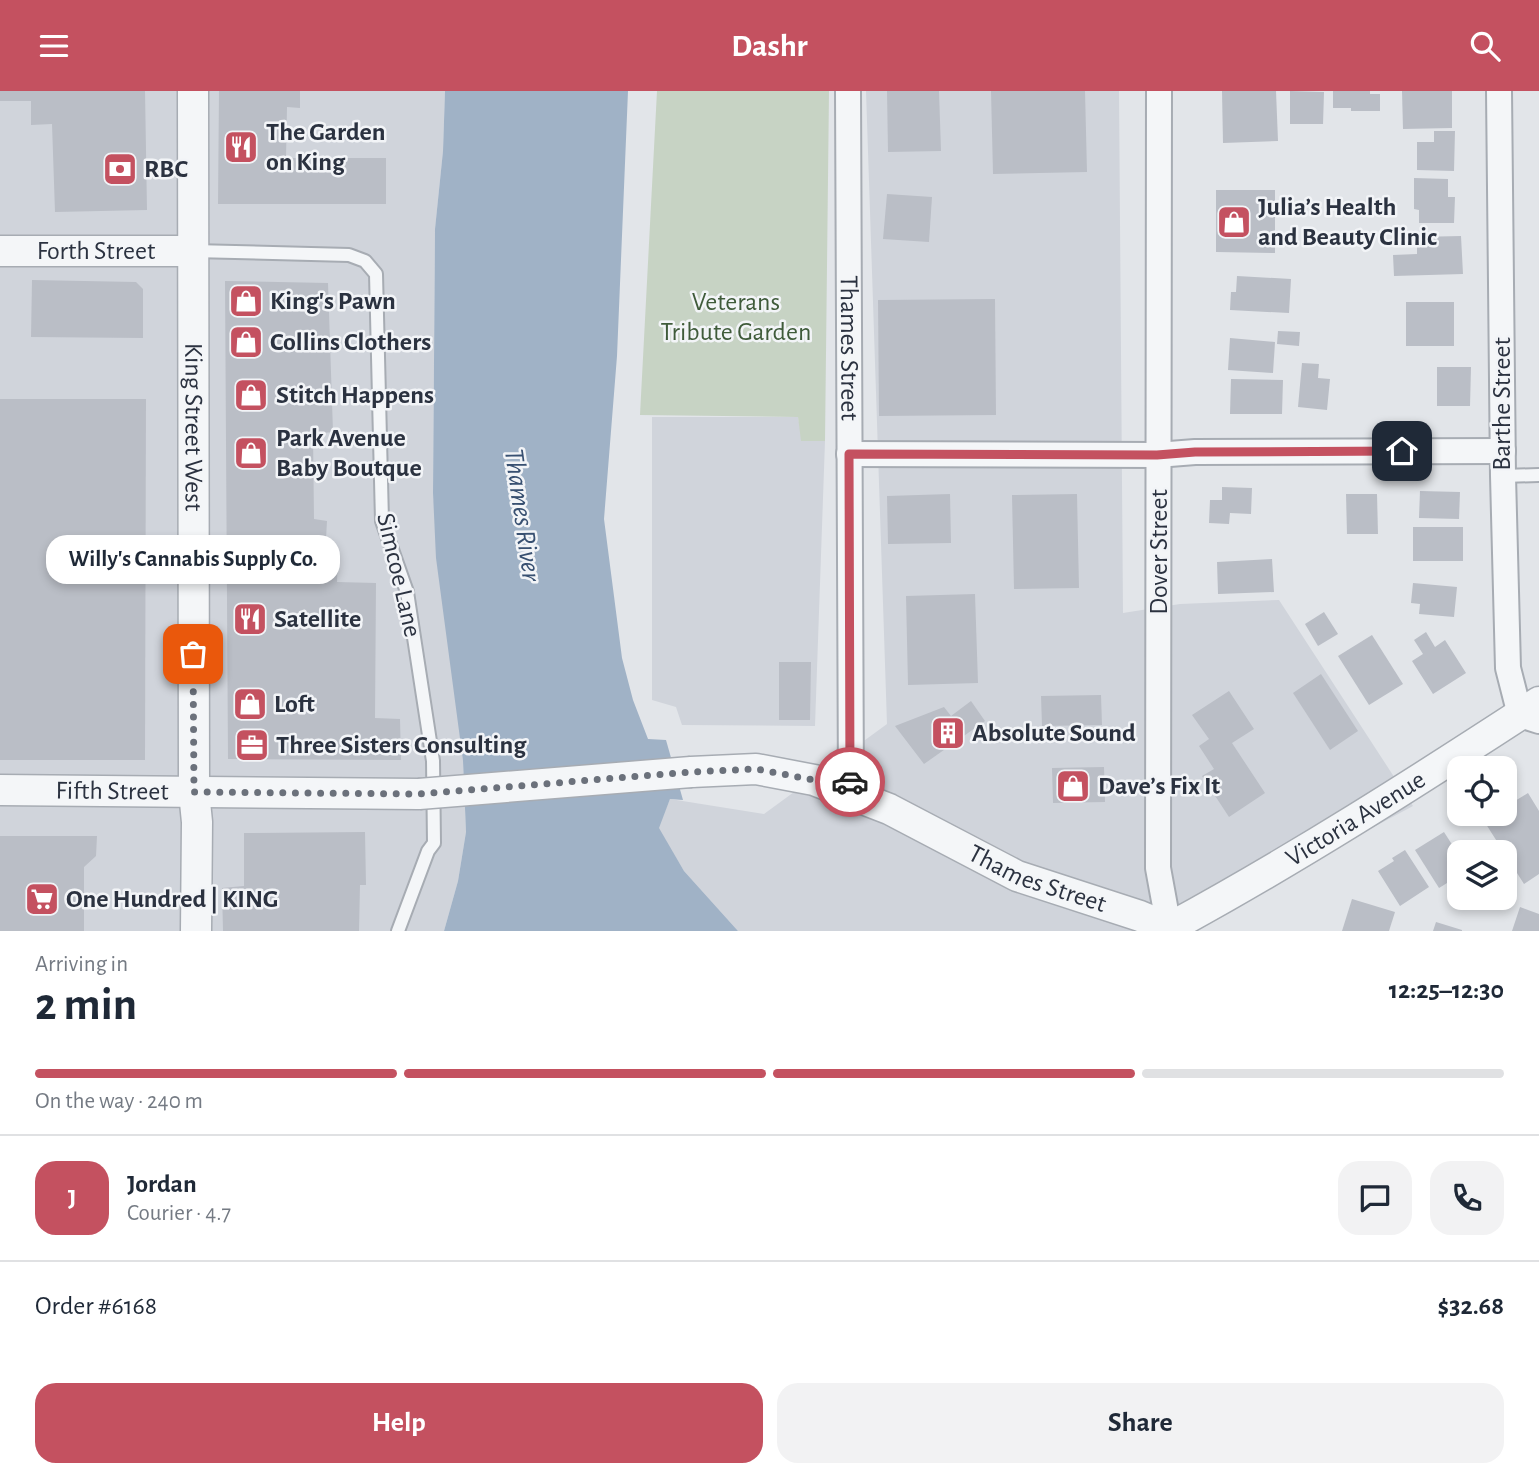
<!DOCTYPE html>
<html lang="en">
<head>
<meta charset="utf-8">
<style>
	:root { --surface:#fff; --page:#f2f2f3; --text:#1f2937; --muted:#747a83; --line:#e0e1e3; --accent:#c45160 }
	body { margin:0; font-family:"Alegreya Sans",sans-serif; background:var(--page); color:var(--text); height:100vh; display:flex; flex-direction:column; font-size:26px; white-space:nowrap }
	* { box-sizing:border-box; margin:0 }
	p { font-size:23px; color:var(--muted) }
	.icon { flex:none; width:38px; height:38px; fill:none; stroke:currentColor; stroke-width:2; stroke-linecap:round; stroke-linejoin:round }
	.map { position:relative; height:840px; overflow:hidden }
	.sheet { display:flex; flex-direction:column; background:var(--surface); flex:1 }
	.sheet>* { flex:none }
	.fabs { position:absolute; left:1447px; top:665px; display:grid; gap:14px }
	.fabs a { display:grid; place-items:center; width:70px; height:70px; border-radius:14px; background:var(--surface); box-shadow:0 4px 10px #0003; font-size:35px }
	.pin { position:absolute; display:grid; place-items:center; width:60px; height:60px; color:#fff; margin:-30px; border-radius:14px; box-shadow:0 4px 10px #0006 }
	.courier { position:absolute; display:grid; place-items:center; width:70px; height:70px; margin:-35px; border:5px solid #c45160; border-radius:50%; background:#fff; color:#222; box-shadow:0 2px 9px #0007 }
	.bubble { position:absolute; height:49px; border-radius:21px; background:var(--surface); box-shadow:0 4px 10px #0003; font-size:23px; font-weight:700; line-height:49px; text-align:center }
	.headline em { font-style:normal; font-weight:700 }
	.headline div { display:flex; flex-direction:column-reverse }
	.headline { display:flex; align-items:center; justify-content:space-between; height:119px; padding:0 35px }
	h1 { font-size:46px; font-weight:700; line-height:52px }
	.bar { display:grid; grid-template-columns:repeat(4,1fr); gap:10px 7px; align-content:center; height:84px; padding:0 35px }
	.bar i { height:9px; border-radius:5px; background:var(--line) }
	.bar .current { background:var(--accent) }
	.bar p { grid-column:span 4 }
	.line { display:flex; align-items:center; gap:18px; padding:0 35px; border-top:2px solid var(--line) }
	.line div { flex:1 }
	.round { display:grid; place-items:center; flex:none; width:74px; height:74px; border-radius:21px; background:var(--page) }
	.primary-button { display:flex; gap:14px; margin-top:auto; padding:14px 35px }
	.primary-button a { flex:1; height:80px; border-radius:21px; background:var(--accent); color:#fff; font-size:28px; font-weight:700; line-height:80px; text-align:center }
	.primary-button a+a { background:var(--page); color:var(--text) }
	header { display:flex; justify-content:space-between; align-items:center; height:91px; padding:0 35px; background:var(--accent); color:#fff; font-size:32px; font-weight:700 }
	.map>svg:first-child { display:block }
	.built { fill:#d0d4db }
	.green { fill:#c7d3c4 }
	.water { fill:#a0b2c6 }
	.building { fill:#babec6 }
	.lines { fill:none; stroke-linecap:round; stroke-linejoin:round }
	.service-casing { stroke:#a7acb3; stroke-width:16 }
	.minor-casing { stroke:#a7acb3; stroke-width:28 }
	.tertiary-casing { stroke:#a7acb3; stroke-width:33 }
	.service { stroke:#f4f6f8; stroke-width:12 }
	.minor { stroke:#f4f6f8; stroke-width:24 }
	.tertiary { stroke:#f4f6f8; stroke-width:30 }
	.tertiary-bridge-casing { stroke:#a7acb3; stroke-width:33; stroke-linecap:butt }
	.tertiary-bridge { stroke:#f4f6f8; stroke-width:30 }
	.done { stroke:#6b717b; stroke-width:7; stroke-dasharray:0 12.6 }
	.route { stroke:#c45160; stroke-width:9 }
	.labels { text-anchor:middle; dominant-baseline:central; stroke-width:5; stroke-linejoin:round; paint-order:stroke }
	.poi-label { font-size:26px; font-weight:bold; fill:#2b3240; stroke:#f2f4f7; text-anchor:start }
	.street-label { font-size:26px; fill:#2b3240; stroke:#f2f4f7 }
	.park-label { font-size:26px; fill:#3f5b3a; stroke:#f2f4f7 }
	.water-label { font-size:28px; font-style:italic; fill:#385071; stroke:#f2f4f7 }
</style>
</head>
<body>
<header><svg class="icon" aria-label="menu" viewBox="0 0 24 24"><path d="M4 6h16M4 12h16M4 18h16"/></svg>Dashr<svg class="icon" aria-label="search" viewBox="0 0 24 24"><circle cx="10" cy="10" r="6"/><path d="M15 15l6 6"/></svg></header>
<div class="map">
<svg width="1539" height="840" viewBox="0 0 1539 840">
	<rect width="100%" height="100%" fill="#e2e5e9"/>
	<!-- built -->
	<g class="built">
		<polygon points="0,0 445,0 443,60 435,138 433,402 463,670 466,741 458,790 444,840 0,840"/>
		<polygon points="866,0 1119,0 1123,522 1180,513 1279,509 1413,715 1187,836 1186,840 738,840 684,780 658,737 670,708 764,723 887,633"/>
		<polygon points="652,326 798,326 802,349 825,350 815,635 682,634 676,616 652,609"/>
	</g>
	<!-- green -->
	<polygon class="green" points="657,0 829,0 825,350 801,350 798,326 640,324"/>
	<!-- water -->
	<polygon class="water" points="445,0 628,0 617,265 604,428 622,567 633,609 648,648 666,649 683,709 670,708 659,737 684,780 738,840 444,840 458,790 466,741 463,670 436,467 433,402 435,138 443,60"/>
	<!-- building -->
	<g class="building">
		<polygon points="0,0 145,0 147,119 55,121 52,33 31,34 31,10 0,10"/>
		<polygon points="219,0 300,0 300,17 287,16 286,67 386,67 386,113 218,113"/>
		<polygon points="887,0 939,0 941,60 888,61"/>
		<polygon points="991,0 1085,0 1087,81 993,83"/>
		<polygon points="1222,0 1276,0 1278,50 1223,52"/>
		<polygon points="1290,0 1324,1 1323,33 1290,33"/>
		<polygon points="1333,0 1370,0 1370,3 1380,3 1380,20 1351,20 1351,17 1333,17"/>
		<polygon points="1402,0 1452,0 1452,37 1403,38"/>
		<polygon points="1434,40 1455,40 1454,80 1417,79 1417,51 1434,51"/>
		<polygon points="1414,87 1448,88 1448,106 1455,106 1454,132 1419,132 1419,119 1414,118"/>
		<polygon points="1216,99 1275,99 1275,162 1216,161"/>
		<polygon points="887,103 932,106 929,151 883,148"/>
		<polygon points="1461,145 1463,183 1394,185 1393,164 1417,163 1417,146"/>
		<polygon points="1237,185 1291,188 1289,222 1230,219 1231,201 1236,201"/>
		<polygon points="32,189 136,191 143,198 143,247 31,246"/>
		<polygon points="225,190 328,192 333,341 313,343 314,428 327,430 325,465 338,466 337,491 376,492 375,627 400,628 401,669 228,668"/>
		<polygon points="995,208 996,324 879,325 878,209"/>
		<rect x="1406" y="211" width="48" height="44"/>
		<polygon points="1278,240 1300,241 1299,255 1277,253"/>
		<polygon points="1230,247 1275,251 1273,282 1228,279"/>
		<polygon points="1302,272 1319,273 1318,287 1330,288 1327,319 1298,316"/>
		<polygon points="1437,276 1471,276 1470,315 1437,315"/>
		<polygon points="1231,288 1283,289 1282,323 1230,323"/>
		<polygon points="0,308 146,308 145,669 0,669"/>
		<polygon points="1222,396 1252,397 1251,423 1230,422 1229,433 1209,432 1210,409 1222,409"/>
		<polygon points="1420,400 1460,401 1459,428 1419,427"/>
		<polygon points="950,403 951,452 888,453 887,405"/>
		<polygon points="1077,403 1079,497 1014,498 1012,404"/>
		<polygon points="1346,403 1377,403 1378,443 1347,443"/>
		<rect x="1413" y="436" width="50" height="34"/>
		<polygon points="1272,468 1274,501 1218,503 1217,471"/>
		<polygon points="1413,492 1457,496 1454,526 1419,523 1420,513 1411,512"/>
		<polygon points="975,503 978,592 908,594 906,505"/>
		<polygon points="1324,521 1338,543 1318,555 1305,533"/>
		<polygon points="1426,541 1435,556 1445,549 1466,582 1433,603 1412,570 1423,563 1414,549"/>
		<polygon points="1372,544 1403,593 1369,614 1338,565"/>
		<polygon points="779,571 811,571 810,629 779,629"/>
		<polygon points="1321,583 1358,640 1330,659 1293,602"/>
		<polygon points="1229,600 1254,638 1232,652 1265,702 1229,726 1202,685 1214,678 1199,655 1209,648 1192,624"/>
		<polygon points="1101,604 1102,634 1042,635 1041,605"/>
		<polygon points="971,610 985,630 924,673 895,635 944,616 951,625"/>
		<polygon points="1104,676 1105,711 1053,712 1052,677"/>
		<polygon points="1528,702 1539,720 1539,783 1524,793 1484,730 1495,723 1505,723 1505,716"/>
		<polygon points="365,741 366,794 360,794 359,840 223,840 222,797 244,795 244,742"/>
		<polygon points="1444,741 1460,766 1460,784 1439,797 1415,759"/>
		<polygon points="0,745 97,745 96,765 84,776 84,840 0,840"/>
		<polygon points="1405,759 1429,796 1400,815 1378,780 1394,770 1392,767"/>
		<polygon points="1352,808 1395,821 1389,840 1342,840"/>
		<polygon points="1520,816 1539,823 1539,840 1512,840"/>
		<polygon points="1436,831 1462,839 1462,840 1433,840"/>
	</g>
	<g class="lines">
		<!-- service casing -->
		<g class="service-casing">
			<g id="service">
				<polyline points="193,160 349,164 365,170 376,183 382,430 407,501 433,670 434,752 428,760 398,840"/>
				<polyline points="1503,385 1539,384"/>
			</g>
		</g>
		<!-- minor casing -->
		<g class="minor-casing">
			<g id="minor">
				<path id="s1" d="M 848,0 L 851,702"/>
				<polyline points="1159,0 1158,777 1169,837 1179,840"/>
				<polyline points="1499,0 1503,385 1508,577 1520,624 1539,630"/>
				<polyline points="849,363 1157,364 1195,361 1503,360"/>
			</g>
		</g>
		<!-- tertiary casing -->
		<g class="tertiary-casing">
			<g id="tertiary">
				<path id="s2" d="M 193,0 L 194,701 L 197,731 L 196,840"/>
				<path id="s3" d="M 0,160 L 193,160"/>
				<path id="s4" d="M 691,681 L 756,678 L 814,689 L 889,718 L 1017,785 L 1140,825 L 1169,837 C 1296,768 1418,690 1539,611"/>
				<path id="s5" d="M 0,699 L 419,703"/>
			</g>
		</g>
		<!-- service -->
		<use href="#service" class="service"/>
		<!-- minor -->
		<use href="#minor" class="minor"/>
		<!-- tertiary -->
		<use href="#tertiary" class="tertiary"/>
		<!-- tertiary-bridge casing -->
		<g class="tertiary-bridge-casing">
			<polyline id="tertiary-bridge" points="419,703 691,681"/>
		</g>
		<!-- tertiary-bridge -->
		<use href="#tertiary-bridge" class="tertiary-bridge"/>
	</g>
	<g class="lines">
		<!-- done -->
		<polyline class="done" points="193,563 194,701 419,703 691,681 756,678 814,689 850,702 850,691"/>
		<!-- route -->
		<polyline class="route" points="850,691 849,363 1157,364 1195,361 1402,360"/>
	</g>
	<!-- icons -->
	<defs>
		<g id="restaurant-square" transform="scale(1.75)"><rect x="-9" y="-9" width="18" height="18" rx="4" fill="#c45160" stroke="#f2f4f7"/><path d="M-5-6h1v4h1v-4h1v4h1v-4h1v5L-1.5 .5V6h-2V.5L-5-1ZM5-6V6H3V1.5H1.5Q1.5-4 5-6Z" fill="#fff"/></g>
		<g id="bank-square" transform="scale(1.75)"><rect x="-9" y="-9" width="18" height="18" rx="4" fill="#c45160" stroke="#f2f4f7"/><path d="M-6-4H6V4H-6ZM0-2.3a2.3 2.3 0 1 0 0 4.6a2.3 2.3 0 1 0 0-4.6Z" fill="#fff"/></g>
		<g id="shop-square" transform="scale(1.75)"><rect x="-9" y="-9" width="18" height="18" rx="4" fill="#c45160" stroke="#f2f4f7"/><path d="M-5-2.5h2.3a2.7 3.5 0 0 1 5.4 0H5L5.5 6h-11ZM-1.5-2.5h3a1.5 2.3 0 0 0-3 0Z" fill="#fff"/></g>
		<g id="building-square" transform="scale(1.75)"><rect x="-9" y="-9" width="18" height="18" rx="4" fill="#c45160" stroke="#f2f4f7"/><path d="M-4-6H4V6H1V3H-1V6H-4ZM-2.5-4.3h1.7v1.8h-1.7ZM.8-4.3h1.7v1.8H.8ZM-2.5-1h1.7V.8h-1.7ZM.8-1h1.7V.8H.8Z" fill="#fff"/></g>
		<g id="office-square" transform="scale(1.75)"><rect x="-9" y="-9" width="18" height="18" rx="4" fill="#c45160" stroke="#f2f4f7"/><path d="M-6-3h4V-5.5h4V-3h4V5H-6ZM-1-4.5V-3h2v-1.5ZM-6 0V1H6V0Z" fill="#fff"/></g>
		<g id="supermarket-square" transform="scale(1.75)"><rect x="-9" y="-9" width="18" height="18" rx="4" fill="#c45160" stroke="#f2f4f7"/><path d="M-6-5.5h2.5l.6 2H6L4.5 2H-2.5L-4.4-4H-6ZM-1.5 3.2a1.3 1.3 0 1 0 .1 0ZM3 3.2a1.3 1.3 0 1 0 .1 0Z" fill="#fff"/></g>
	</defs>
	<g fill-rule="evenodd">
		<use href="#restaurant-square" x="241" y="56"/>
		<use href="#bank-square" x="120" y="78"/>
		<use href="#shop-square" x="1234" y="131"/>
		<use href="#shop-square" x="246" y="210"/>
		<use href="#shop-square" x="246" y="251"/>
		<use href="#shop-square" x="251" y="304"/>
		<use href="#shop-square" x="251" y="362"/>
		<use href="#restaurant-square" x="250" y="528"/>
		<use href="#shop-square" x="250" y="613"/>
		<use href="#building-square" x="948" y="642"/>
		<use href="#office-square" x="252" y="654"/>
		<use href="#shop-square" x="1073" y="695"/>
		<use href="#supermarket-square" x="42" y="808"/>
	</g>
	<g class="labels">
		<!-- poi labels -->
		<g class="poi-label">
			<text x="266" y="41">The Garden<tspan x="266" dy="30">on King</tspan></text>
			<text x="144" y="78">RBC</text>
			<text x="1258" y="116">Julia’s Health<tspan x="1258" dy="30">and Beauty Clinic</tspan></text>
			<text x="270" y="210">King's Pawn</text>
			<text x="270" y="251">Collins Clothers</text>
			<text x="276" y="304">Stitch Happens</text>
			<text x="276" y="347">Park Avenue<tspan x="276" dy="30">Baby Boutque</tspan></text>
			<text x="274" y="528">Satellite</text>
			<text x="274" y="613">Loft</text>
			<text x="972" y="642">Absolute Sound</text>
			<text x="276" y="654">Three Sisters Consulting</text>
			<text x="1098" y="695">Dave’s Fix It</text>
			<text x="66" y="808">One Hundred | KING</text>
		</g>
		<!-- street labels -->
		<g class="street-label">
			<text stroke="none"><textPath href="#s3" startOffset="96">Forth Street</textPath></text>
			<text stroke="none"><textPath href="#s1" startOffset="257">Thames Street</textPath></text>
			<text transform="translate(1502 313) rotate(-90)">Barthe Street</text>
			<text stroke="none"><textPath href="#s2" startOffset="336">King Street West</textPath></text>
			<text transform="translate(1159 461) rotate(-90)">Dover Street</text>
			<text transform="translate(399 484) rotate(77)">Simcoe Lane</text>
			<text stroke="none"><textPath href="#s5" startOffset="112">Fifth Street</textPath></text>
			<text stroke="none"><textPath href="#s4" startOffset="726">Victoria Avenue</textPath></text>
			<text stroke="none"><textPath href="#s4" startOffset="369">Thames Street</textPath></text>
		</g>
		<!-- park labels -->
		<g class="park-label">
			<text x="736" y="211">Veterans<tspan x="736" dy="30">Tribute Garden</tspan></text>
		</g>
		<!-- water labels -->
		<g class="water-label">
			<text transform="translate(522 424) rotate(82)">Thames River</text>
		</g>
	</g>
</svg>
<div class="fabs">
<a><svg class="icon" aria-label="locate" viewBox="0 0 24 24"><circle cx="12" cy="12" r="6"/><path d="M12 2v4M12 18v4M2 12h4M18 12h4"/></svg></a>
<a><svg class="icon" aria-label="layers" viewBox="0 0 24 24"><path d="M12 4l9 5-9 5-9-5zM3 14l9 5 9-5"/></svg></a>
</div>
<div class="pin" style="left:193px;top:563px;background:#ea580c"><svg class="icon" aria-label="bag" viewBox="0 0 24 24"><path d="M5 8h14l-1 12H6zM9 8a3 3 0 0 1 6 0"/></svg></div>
<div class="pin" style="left:1402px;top:360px;background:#1f2937"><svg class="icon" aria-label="home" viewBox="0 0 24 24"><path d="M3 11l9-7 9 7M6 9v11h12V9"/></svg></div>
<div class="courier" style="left:850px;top:691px"><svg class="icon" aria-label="car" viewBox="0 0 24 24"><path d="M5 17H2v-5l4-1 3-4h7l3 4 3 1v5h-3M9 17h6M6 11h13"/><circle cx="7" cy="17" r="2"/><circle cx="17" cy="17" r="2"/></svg></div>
<div class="bubble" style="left:46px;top:444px;width:294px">Willy's Cannabis Supply Co.</div>
</div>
<section class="sheet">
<div class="headline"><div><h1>2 min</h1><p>Arriving in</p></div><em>12:25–12:30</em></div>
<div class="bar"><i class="current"></i><i class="current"></i><i class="current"></i><i></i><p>On the way · 240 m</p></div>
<div class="line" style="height:126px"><b class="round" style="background:var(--accent);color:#fff">J</b><div><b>Jordan</b><p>Courier · 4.7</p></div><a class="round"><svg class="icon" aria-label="chat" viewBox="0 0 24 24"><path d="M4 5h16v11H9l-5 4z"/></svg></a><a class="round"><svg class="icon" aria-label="phone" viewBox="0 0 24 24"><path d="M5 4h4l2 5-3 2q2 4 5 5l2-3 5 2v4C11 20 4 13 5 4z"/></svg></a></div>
<div class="line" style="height:91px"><div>Order #6168</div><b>$32.68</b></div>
<div class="primary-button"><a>Help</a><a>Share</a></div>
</section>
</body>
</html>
